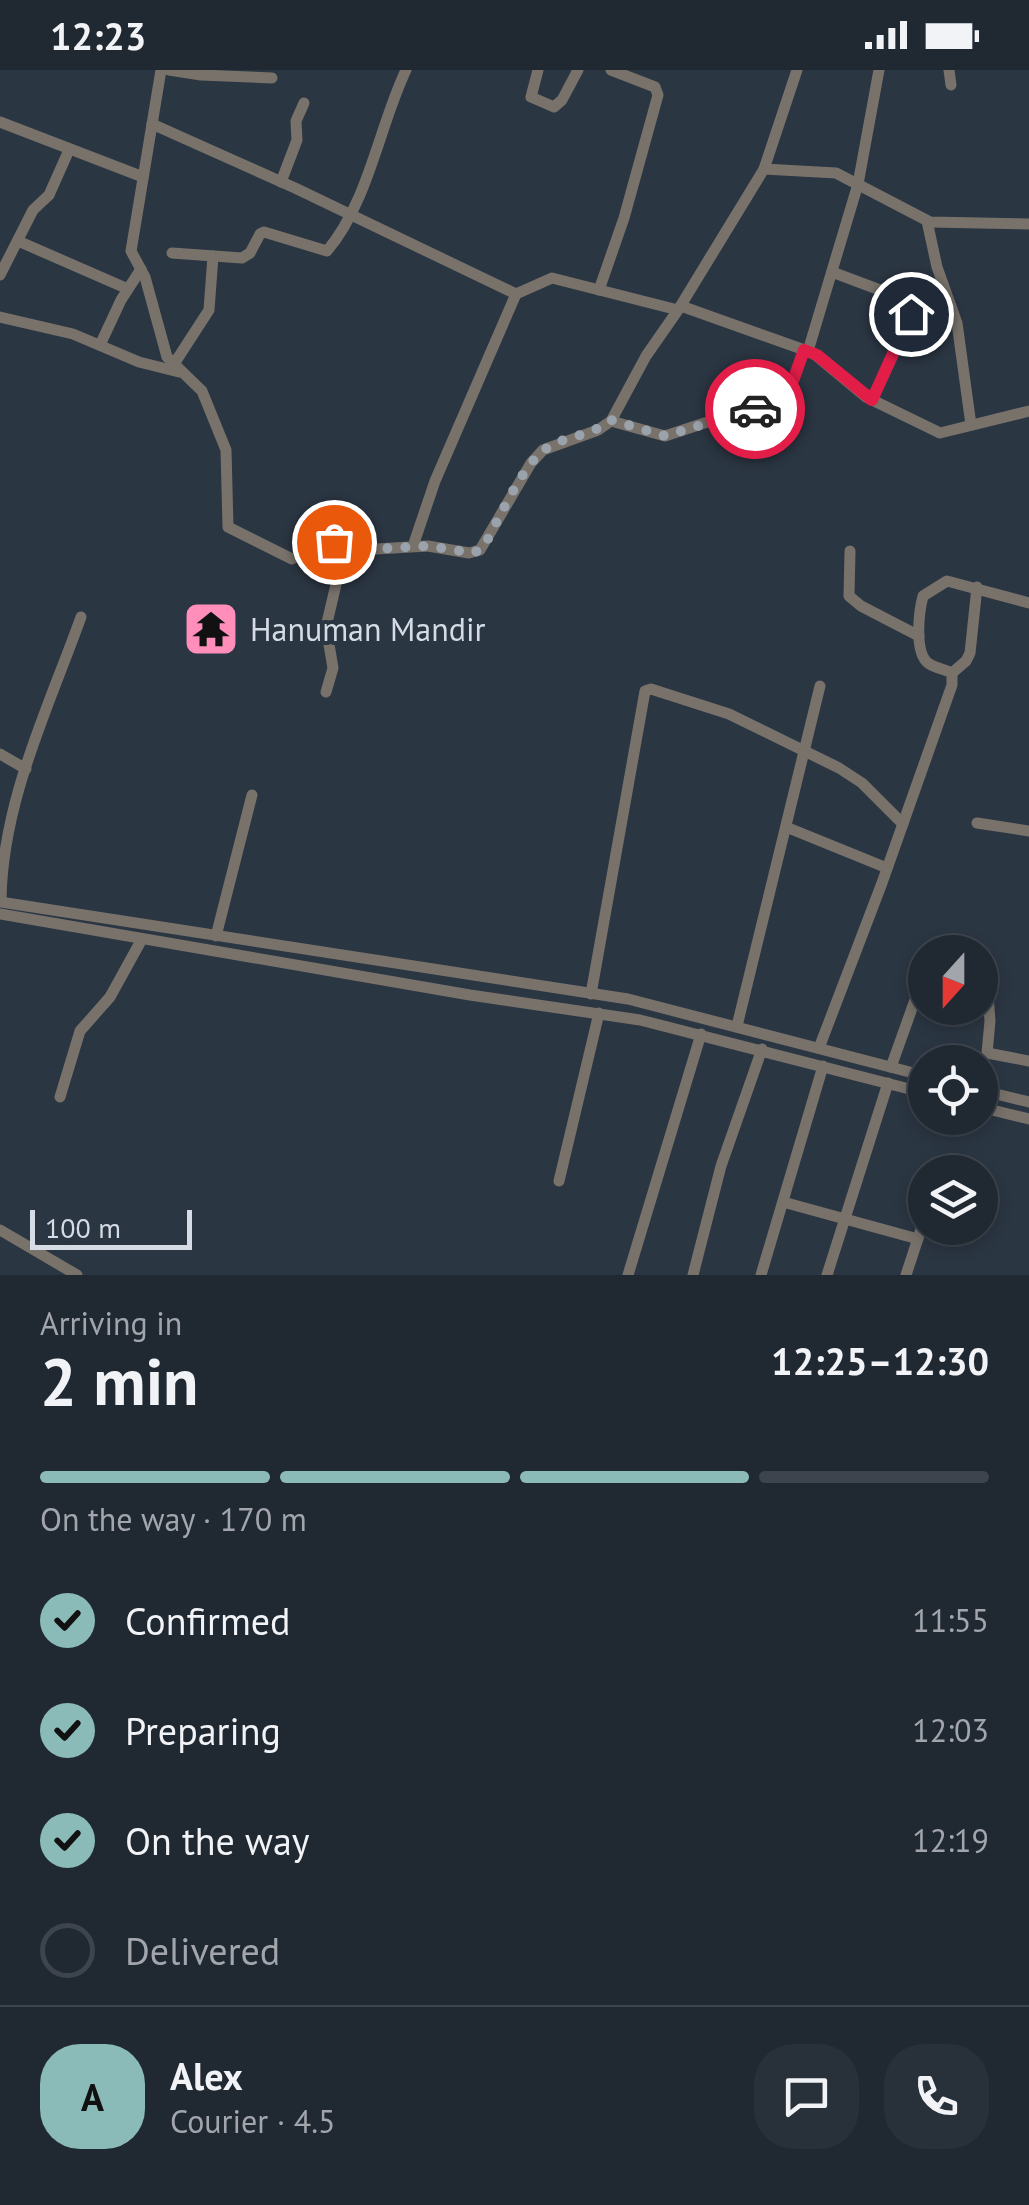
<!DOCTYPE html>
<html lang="en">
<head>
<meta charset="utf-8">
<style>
	:root { --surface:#202832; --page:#28303a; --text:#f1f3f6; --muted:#a2a6ac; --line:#3d444d; --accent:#8bbbb9 }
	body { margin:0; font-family:"PT Sans",sans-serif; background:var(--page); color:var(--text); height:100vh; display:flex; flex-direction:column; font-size:38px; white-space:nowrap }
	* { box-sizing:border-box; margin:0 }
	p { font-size:32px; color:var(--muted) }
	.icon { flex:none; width:55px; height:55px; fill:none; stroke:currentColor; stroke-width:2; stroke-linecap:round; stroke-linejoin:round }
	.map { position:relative; height:1205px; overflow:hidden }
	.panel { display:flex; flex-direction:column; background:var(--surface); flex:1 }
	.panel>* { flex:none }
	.needle { width:65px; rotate:201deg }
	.buttons { position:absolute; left:908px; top:865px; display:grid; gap:20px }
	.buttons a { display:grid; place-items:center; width:90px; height:90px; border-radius:50%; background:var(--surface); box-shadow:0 5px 15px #0003,0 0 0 2px var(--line); font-size:50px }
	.scale { position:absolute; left:30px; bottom:25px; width:162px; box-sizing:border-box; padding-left:10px; border:5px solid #d5dce5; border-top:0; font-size:28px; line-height:35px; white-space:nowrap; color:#d5dce5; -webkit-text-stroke:8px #2b3643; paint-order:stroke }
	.pin { position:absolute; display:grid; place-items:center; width:85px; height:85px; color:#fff; margin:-42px; border:5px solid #fff; border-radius:50%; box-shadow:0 2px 10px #0007 }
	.courier { position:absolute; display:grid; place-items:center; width:100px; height:100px; margin:-50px; border:8px solid #e11d48; border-radius:50%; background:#fff; color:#222; box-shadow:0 2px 12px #0007 }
	.head em { font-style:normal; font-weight:800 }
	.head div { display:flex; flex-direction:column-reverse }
	.head { display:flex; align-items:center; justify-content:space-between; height:170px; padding:0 40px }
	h1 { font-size:65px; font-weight:800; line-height:75px }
	.bar { display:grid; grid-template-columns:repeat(4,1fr); gap:15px 10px; align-content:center; height:120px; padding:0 40px }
	.bar i { height:12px; border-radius:8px; background:var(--line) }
	.bar .selected { background:var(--accent) }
	.bar p { grid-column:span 4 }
	.line { display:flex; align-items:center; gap:25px; padding:0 40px; border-top:2px solid var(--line) }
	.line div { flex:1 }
	.round { display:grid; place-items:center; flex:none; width:105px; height:105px; border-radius:40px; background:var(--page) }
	ol { padding:0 40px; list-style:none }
	li { display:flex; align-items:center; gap:30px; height:110px }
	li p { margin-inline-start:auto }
	li .icon { padding:10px; border-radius:50%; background:var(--accent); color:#111; stroke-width:4 }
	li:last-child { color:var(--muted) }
	li i { width:55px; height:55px; border:5px solid var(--line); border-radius:50% }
	.status { display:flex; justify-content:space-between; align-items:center; height:70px; padding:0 50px; background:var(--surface); direction:ltr }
	.status svg { height:28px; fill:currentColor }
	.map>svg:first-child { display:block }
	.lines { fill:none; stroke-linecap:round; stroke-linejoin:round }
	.minor { stroke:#78726b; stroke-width:11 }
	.done { stroke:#9aa2ac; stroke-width:10; stroke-dasharray:0 18 }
	.route { stroke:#e11d48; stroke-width:12 }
	.labels { text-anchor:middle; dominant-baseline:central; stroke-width:8; stroke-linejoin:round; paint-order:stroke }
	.poi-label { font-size:32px; fill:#d5dce5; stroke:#2b3643; text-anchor:start }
</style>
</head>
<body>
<div class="status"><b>12:23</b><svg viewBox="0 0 49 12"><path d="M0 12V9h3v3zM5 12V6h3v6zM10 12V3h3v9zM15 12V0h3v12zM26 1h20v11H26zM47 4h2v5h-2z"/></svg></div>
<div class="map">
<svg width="1029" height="1205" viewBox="0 0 1029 1205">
	<rect width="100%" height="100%" fill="#2b3643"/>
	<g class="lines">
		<!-- minor -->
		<g class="minor">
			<polyline points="161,0 131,181 145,207 167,287 202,321 226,380 228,457 292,489 334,472 376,479 428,476 469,483 480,480 531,393 543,380 598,360 611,351 646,286 678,240"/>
			<polyline points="169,0 201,5 272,8"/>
			<polyline points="538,0 531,27 554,37 562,30 578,0"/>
			<polyline points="949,0 951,15"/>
			<polyline points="0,52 143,107"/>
			<polyline points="152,54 295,118 516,224 552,208 678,240 764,99 836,103 930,152 1029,154"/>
			<polyline points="764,99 797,0"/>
			<polyline points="281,112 297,70 296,51 304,33"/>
			<polyline points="927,151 937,197 957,253 971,355"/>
			<polyline points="18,171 128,219"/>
			<path d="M 172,183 L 242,188 L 250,183 L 260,164 L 264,162 L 327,181 C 368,133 379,57 406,0"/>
			<polyline points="832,202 904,229 948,229"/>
			<polyline points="0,205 33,140 49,125 69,80"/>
			<polyline points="599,220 624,148 658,25 655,17 611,0"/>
			<polyline points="681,236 813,283 866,327 940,363 1029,341"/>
			<polyline points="0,247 73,264 139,292 179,302"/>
			<polyline points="100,275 121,230 141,199"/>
			<polyline points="808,281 858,114 879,0"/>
			<polyline points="174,294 209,240 213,186"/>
			<polyline points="872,330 910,248 913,231"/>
			<polyline points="611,351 665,366 744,340 783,339 804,280"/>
			<polyline points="413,476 435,411 516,224"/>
			<polyline points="850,481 849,526 861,536 919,566"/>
			<polyline points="952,603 966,591 970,583 977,517"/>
			<polyline points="326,622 333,598 326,557 346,472"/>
			<polyline points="0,684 26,699"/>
			<polyline points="977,753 1029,761"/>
			<polyline points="786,757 887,798"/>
			<path d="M 1,831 C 2,732 48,639 81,547"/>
			<polyline points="0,832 628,929 925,1006"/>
			<polyline points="0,844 470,925 640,950 925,1023"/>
			<polyline points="216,866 252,725"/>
			<polyline points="980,905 987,912 990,951 987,983 1029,991"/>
			<polyline points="591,924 645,621 651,619 729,644 839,698 862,713 903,754"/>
			<polyline points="737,956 820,616"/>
			<path d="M 819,978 L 882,813 L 952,615 L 952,603 C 945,599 934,598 928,593 C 914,582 919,541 923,526 L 947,511 L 1029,533"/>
			<polyline points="891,997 925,902"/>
			<polyline points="980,1020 1029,1032"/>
			<polyline points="60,1027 80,961 110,927 142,869"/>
			<polyline points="980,1037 1029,1049"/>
			<polyline points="559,1111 599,943"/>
			<polyline points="783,1132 918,1169"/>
			<polyline points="0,1160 77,1205"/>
			<polyline points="628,1205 701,964"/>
			<polyline points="693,1205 721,1096 762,979"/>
			<polyline points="761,1205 823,996"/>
			<polyline points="827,1205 888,1013"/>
			<polyline points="906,1205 925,1147"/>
		</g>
	</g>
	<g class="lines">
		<!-- done -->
		<path class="done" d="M 334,472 L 376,479 L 428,476 L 474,483 L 484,476 C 499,450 522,394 547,378 C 567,365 590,367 611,350 L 665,366 L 755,339"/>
		<!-- route -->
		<polyline class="route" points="755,339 783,339 804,280 817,285 872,330 911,244"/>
	</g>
	<!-- icons -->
	<defs>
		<g id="temple-square" transform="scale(2.875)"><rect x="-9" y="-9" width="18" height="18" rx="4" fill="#ff8eba" stroke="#2b3643"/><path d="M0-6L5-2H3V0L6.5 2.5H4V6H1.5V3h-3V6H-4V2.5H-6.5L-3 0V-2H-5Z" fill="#111"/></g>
	</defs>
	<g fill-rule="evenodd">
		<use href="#temple-square" x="211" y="559"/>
	</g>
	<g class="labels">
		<!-- poi labels -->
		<g class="poi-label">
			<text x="250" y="559">Hanuman Mandir</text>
		</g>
	</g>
</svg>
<div class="buttons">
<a><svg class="needle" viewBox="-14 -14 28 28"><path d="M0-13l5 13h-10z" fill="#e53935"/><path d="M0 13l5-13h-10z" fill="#a2a6ac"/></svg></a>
<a><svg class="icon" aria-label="locate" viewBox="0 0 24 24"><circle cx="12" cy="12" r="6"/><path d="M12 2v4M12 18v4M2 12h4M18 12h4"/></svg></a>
<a><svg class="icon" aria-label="layers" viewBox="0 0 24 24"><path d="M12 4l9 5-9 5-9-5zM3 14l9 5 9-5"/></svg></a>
</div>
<div class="scale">100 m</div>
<div class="pin" style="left:334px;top:472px;background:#ea580c"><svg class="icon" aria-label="bag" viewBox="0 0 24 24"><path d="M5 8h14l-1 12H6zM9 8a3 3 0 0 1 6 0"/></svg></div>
<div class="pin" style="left:911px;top:244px;background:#1f2937"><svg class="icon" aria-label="home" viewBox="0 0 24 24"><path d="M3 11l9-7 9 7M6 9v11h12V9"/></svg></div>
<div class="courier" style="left:755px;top:339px"><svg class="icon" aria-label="car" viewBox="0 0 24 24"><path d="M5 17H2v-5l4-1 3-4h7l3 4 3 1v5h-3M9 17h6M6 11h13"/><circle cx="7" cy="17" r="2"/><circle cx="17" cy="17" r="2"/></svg></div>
</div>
<section class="panel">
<div class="head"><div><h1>2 min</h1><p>Arriving in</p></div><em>12:25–12:30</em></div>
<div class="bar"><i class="selected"></i><i class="selected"></i><i class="selected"></i><i></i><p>On the way · 170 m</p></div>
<ol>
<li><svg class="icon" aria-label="check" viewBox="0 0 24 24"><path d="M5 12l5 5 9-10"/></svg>Confirmed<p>11:55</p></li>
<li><svg class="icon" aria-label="check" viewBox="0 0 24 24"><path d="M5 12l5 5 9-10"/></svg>Preparing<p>12:03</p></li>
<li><svg class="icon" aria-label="check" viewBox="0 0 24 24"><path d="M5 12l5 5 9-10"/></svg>On the way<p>12:19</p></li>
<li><i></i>Delivered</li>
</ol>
<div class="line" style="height:180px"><b class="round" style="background:var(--accent);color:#111">A</b><div><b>Alex</b><p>Courier · 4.5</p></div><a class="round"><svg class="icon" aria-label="chat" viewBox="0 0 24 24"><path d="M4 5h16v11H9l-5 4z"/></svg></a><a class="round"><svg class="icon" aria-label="phone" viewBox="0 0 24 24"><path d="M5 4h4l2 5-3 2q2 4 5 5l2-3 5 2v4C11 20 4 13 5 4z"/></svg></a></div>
</section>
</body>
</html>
